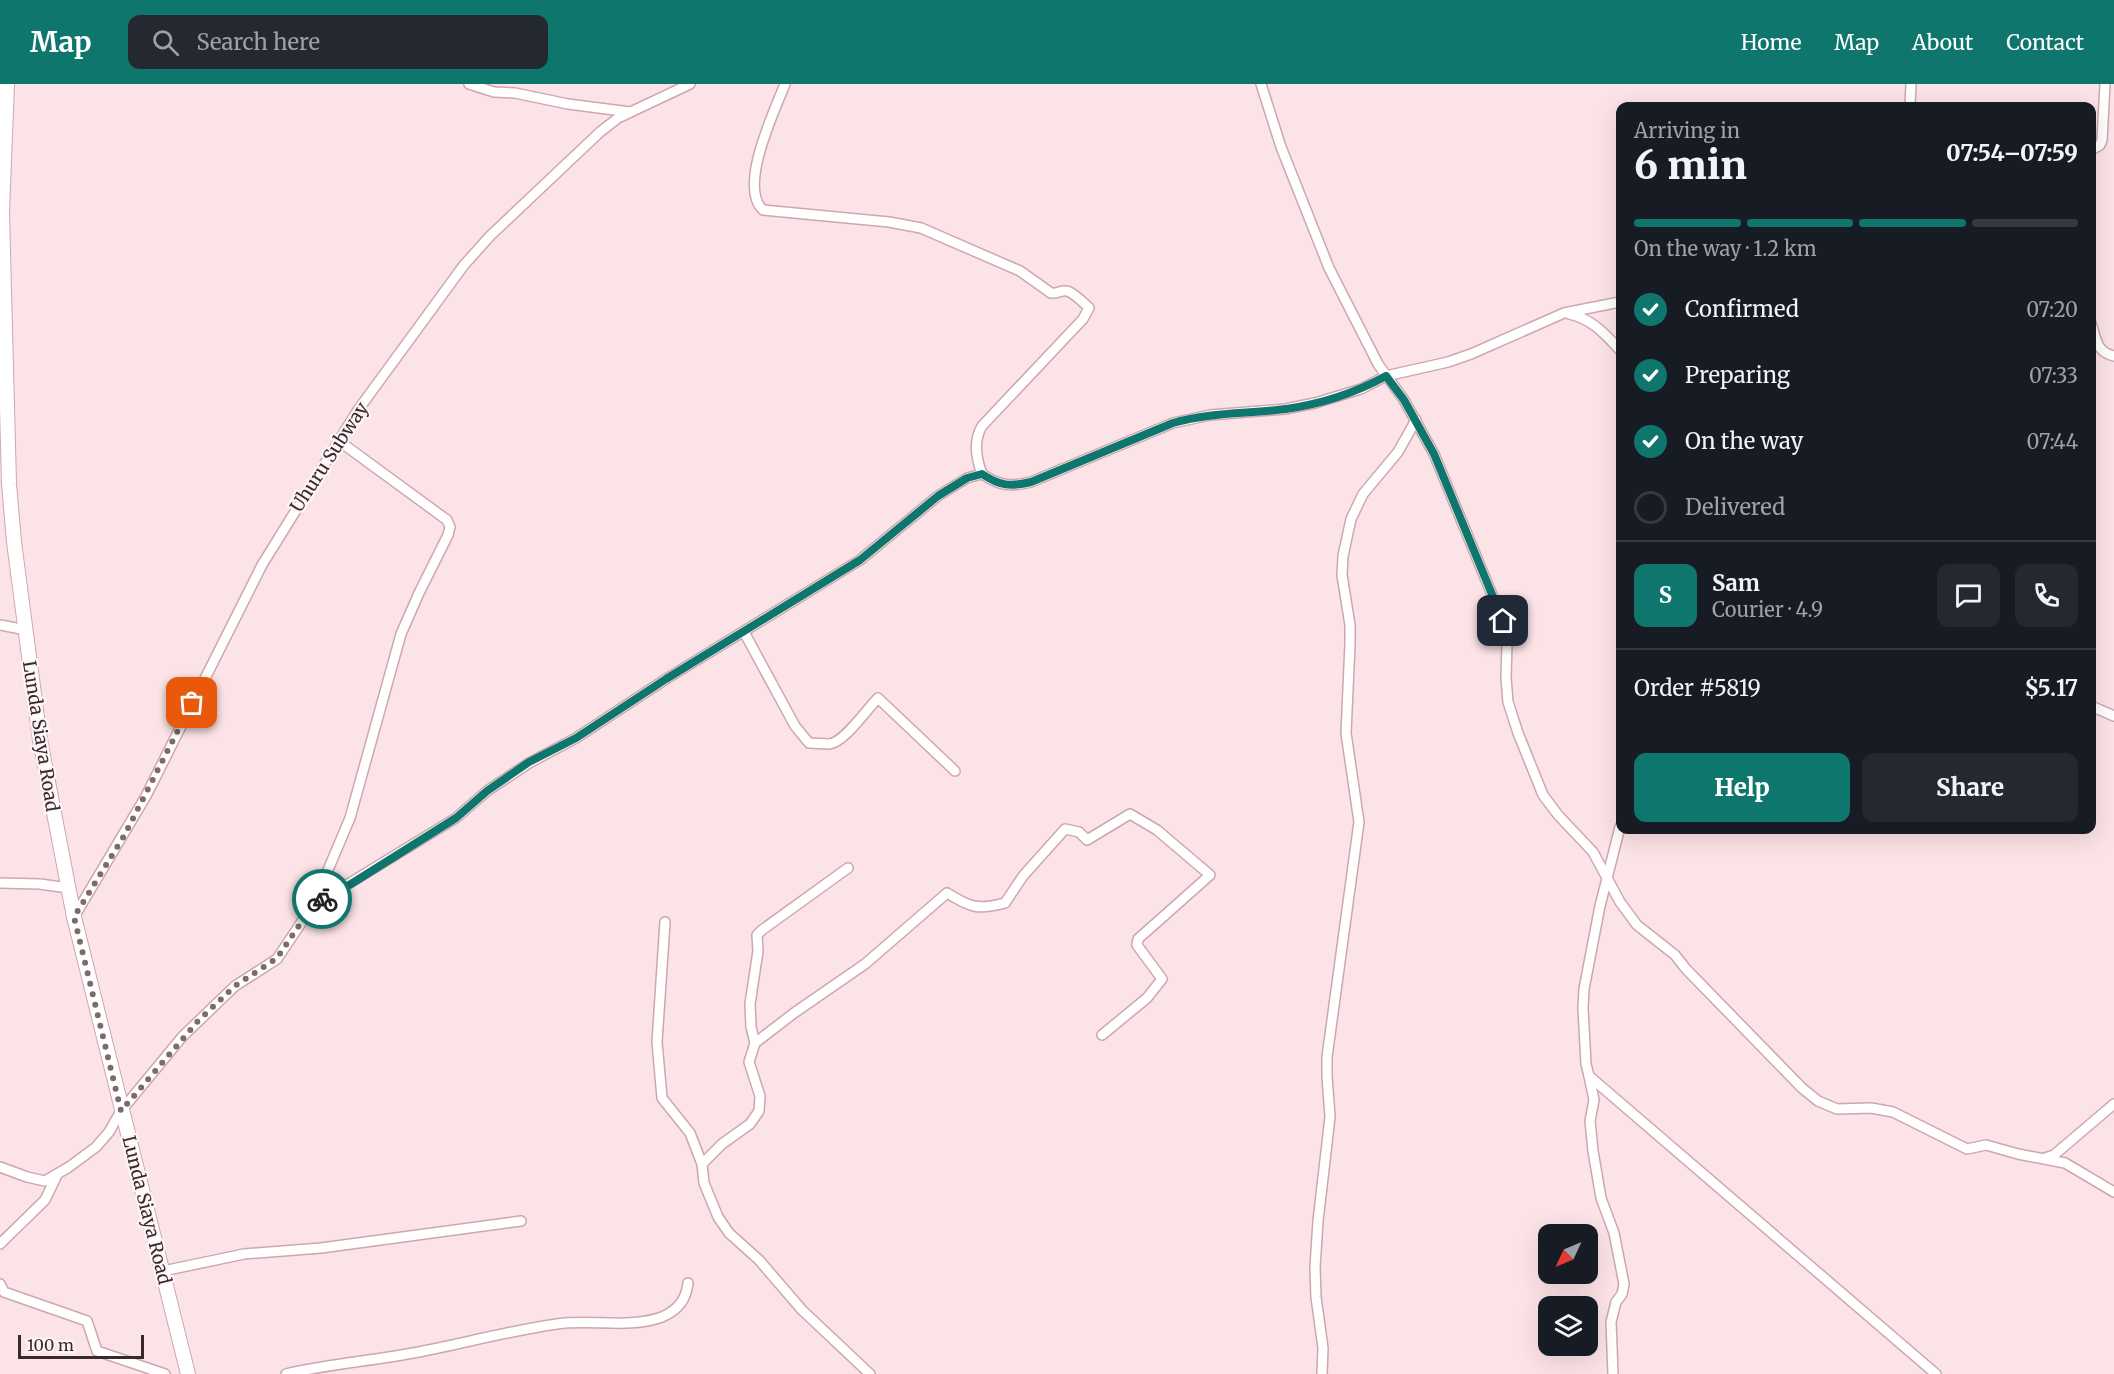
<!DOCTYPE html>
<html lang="en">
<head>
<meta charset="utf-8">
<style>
	:root { --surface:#171b24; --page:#242831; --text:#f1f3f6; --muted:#9ea1a6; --line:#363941; --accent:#0f766e }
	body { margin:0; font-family:Merriweather,serif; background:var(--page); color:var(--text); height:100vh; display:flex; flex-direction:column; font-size:22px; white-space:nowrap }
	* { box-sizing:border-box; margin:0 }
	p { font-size:20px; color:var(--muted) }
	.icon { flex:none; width:33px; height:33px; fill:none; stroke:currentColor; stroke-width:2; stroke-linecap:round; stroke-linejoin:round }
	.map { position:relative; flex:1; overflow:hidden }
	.sheet { position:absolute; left:1616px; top:18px; width:480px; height:732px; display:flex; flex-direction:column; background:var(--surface); border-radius:12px; box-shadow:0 6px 24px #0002 }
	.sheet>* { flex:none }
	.needle { width:39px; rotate:226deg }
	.controls { position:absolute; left:1538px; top:1140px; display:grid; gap:12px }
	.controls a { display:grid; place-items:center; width:60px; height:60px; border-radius:12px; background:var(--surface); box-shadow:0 6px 24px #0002; font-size:30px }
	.scale { position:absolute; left:18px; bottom:15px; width:126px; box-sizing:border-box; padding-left:6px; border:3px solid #38292c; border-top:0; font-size:16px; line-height:21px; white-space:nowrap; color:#38292c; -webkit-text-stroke:4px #fdf5f6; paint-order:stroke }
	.pin { position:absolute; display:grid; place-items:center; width:51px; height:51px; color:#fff; margin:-26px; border-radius:12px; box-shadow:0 3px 9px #0006 }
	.courier { position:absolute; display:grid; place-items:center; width:60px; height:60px; margin:-30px; border:4px solid #0f766e; border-radius:50%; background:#fff; color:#222; box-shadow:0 2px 8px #0007 }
	.head em { font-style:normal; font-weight:800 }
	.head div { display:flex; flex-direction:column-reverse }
	.head { display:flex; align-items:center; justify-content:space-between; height:102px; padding:0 18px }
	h1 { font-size:39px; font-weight:800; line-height:45px }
	.bar { display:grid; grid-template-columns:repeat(4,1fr); gap:9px 6px; align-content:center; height:72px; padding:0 18px }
	.bar i { height:8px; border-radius:4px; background:var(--line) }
	.bar .on { background:var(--accent) }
	.bar p { grid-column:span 4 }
	.line { display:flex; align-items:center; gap:15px; padding:0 18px; border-top:2px solid var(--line) }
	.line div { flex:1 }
	.round { display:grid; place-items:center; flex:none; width:63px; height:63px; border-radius:12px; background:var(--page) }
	ol { padding:0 18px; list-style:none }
	li { display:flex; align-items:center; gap:18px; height:66px }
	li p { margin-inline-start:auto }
	li .icon { padding:6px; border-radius:50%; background:var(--accent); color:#fff; stroke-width:4 }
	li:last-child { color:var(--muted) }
	li i { width:33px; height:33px; border:3px solid var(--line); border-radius:50% }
	.primary-button { display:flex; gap:12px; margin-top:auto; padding:12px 18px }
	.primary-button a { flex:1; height:69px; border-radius:12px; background:var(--accent); color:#fff; font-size:24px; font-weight:800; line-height:69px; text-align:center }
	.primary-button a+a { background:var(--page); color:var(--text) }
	header { display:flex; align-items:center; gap:36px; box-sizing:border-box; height:84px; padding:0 30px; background:var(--accent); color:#fff }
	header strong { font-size:28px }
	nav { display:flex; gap:33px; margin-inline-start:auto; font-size:21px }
	.search { width:420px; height:54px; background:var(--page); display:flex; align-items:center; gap:15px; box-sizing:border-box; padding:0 21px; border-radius:12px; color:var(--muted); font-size:22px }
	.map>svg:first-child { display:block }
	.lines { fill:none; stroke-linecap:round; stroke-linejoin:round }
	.street-casing { stroke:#cea7ae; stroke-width:12 }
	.primary-casing { stroke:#cea7ae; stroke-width:16 }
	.street { stroke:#fff; stroke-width:9 }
	.primary { stroke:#fff; stroke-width:14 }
	.done { stroke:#7d6a6d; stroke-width:6; stroke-dasharray:0 10.8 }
	.route { stroke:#0f766e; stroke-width:8 }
	.labels { text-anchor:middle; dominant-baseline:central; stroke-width:4.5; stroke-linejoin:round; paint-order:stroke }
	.street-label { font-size:18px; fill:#38292c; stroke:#fdf5f6 }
</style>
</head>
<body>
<header>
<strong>Map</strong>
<div class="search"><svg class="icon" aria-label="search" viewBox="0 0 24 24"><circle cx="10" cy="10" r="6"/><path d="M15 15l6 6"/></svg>Search here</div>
<nav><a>Home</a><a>Map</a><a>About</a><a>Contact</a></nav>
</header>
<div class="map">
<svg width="2114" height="1290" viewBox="0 0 2114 1290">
	<rect width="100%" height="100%" fill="#fce3e7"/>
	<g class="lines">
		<!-- street casing -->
		<g class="street-casing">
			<g id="street">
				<polyline points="469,0 494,8 515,9 568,20 630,28"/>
				<path d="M 785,0 C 774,28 738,103 763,126 L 889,138 L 921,144 L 1020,187 L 1051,209 C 1057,210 1061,206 1067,207 C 1074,209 1084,219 1089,224 L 1083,235 L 982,342 C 973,357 976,374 982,390"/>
				<polyline points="1261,0 1281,63 1329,184 1378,280 1404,316 1434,370 1500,530 1507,559 1506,594 1508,618 1518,649 1543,711 1558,731 1593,768 1620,818 1637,841 1675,871 1686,885 1802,1004 1818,1017 1837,1025 1871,1024 1893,1028 1967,1065 1986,1061 2018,1070 2065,1079 2114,1108"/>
				<polyline points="1910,22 1911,0"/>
				<polyline points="2091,66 2100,61 2102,56 2105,0"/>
				<path d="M 1569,230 C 1592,235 1604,249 1620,266"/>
				<path d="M 2091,239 C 2096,254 2096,268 2114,272"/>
				<polyline points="0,541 26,546"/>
				<path d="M 744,548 L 795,642 L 809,659 C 816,659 823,660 829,660 C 844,659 867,625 878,614 L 955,687"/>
				<polyline points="2091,622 2114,632"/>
				<polyline points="1620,743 1600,822 1584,905 1583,924 1586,980 1589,992 1936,1290"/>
				<polyline points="848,784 762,846 757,851 758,867 750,920 751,943 755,959 749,978 760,1012 759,1027 750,1040 722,1060 702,1080 704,1099 718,1133 729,1149 759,1176 802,1226 870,1290"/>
				<polyline points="0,799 40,800 68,804"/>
				<polyline points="314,819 350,734 401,550 419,509 448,451 450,443 447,436 339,357"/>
				<polyline points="74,833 146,712 262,481 358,326 464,181 490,152 600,48 618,34 690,0"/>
				<polyline points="665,838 657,958 662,1014 690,1049 702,1080"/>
				<path d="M 755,959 L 794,929 L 865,880 L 947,809 C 971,824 978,826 1005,819 L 1023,792 L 1065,745 L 1079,748 L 1087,756 L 1130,730 L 1157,746 L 1210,791 L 1138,855 L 1137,861 L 1162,895 L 1147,914 L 1102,951"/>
				<polyline points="1589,992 1594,1016 1590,1037 1593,1067 1601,1114 1614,1149 1624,1200 1622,1210 1616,1218 1611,1238 1613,1290"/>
				<polyline points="2045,1074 2054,1071 2114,1020"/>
				<path d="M 0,1083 L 27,1093 L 45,1097 L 69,1083 L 96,1063 L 109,1048 L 121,1027 L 182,953 L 235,902 L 277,875 L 311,824 L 317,819 L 456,734 L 487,707 L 529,679 L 576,654 L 666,595 L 860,476 L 938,412 L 967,394 L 982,390 C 1000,402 1010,403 1031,398 L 1173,339 L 1210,331 L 1285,325 L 1315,319 L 1361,305 L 1386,292 L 1448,278 L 1471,270 L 1564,229 L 1620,218"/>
				<polyline points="0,1160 45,1116 56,1093"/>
				<polyline points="163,1187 244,1170 321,1164 521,1137"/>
				<polyline points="0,1200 4,1208 87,1237 97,1267 165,1290"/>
				<path d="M 286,1290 C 328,1280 371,1277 413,1269 C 461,1260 508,1247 557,1240 C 591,1235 629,1245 662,1233 C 678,1226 686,1216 688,1199"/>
				<polyline points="1322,1290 1323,1264 1316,1213 1315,1183 1318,1137 1330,1033 1327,992 1327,973 1359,738 1346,649 1350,560 1350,541 1342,491 1343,472 1351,435 1363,410 1398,368 1416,336"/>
			</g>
		</g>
		<!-- primary casing -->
		<g class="primary-casing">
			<polyline id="primary" points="7,0 2,128 9,400 14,458 40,656 74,833 188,1290"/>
		</g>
		<!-- street -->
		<use href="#street" class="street"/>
		<!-- primary -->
		<use href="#primary" class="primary"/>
	</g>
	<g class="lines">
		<!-- done -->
		<polyline class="done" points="192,619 124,752 74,833 121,1027 198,937 235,902 277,874 311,824 322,815"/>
		<!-- route -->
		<path class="route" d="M 322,815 L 351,800 L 456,734 L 487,707 L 529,678 L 576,654 L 666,595 L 860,476 L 938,412 L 967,394 L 982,390 C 1000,402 1010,403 1031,398 L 1173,339 C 1210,328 1248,330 1286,325 C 1321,320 1355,309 1386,292 L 1404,316 L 1434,370 L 1503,537"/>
	</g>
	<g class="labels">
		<!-- street labels -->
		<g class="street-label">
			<text transform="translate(329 373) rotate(-57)">Uhuru Subway</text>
			<text transform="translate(41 652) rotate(81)">Lunda Siaya Road</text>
			<text transform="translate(147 1126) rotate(76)">Lunda Siaya Road</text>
		</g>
	</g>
</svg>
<div class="controls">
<a><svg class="needle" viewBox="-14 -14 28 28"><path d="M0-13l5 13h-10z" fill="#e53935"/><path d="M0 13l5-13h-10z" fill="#9ea1a6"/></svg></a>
<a><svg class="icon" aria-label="layers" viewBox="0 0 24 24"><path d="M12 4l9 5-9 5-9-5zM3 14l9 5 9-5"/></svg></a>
</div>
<div class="scale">100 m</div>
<div class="pin" style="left:192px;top:619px;background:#ea580c"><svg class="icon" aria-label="bag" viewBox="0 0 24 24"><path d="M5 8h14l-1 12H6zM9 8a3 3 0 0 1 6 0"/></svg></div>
<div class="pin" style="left:1503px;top:537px;background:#1f2937"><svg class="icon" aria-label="home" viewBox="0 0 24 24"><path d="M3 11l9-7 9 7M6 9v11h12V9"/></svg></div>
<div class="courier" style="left:322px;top:815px"><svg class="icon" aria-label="bike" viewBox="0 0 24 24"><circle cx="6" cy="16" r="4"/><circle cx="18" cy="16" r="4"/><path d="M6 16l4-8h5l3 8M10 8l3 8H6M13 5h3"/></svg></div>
<section class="sheet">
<div class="head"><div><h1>6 min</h1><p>Arriving in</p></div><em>07:54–07:59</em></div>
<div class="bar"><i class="on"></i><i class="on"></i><i class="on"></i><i></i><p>On the way · 1.2 km</p></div>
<ol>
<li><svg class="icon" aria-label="check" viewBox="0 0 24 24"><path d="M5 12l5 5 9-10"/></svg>Confirmed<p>07:20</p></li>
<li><svg class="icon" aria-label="check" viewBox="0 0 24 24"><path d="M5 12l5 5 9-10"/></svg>Preparing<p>07:33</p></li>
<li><svg class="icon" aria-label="check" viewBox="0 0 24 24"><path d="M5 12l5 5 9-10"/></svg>On the way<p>07:44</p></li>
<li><i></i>Delivered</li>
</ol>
<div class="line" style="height:108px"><b class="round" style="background:var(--accent);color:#fff">S</b><div><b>Sam</b><p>Courier · 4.9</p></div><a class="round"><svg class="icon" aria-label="chat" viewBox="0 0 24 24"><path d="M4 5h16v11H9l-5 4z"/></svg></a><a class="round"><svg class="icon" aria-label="phone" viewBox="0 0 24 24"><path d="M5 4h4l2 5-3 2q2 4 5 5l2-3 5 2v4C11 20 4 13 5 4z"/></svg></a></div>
<div class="line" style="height:78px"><div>Order #5819</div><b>$5.17</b></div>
<div class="primary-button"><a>Help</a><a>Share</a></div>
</section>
</div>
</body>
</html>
